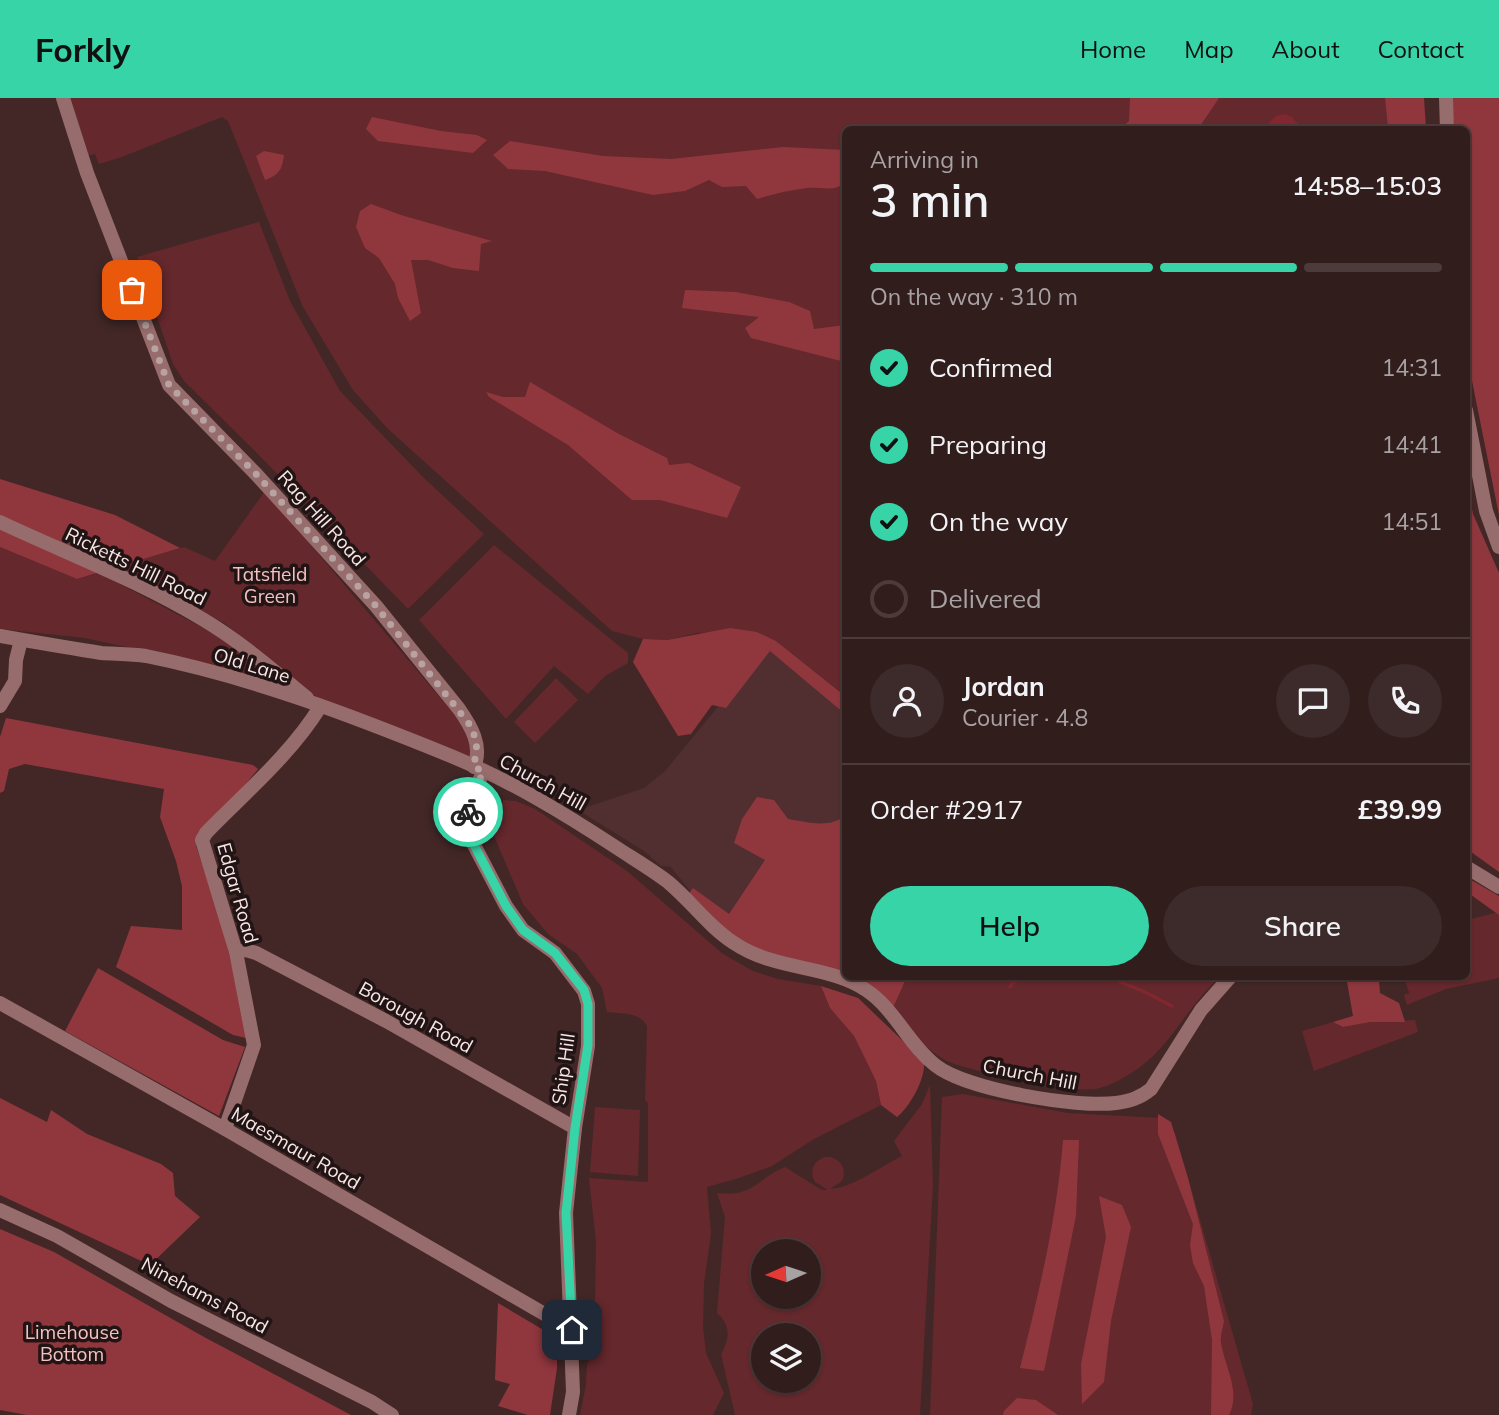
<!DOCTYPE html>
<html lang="en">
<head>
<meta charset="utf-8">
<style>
	:root { --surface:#321d1d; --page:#3d2a2a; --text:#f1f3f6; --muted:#a8a2a4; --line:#4d3b3b; --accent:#36d4a7 }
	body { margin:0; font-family:Mulish,sans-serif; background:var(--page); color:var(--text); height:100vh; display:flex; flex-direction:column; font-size:26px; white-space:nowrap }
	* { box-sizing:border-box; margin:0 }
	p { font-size:23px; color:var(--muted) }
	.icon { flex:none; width:38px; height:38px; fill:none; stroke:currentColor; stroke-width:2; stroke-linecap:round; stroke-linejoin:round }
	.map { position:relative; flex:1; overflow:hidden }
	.panel { position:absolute; left:842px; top:28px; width:628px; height:854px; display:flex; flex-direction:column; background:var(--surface); border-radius:10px; box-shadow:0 2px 5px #0004,0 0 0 2px var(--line) }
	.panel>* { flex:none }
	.needle { width:46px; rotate:267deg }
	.buttons { position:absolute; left:751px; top:1141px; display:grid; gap:14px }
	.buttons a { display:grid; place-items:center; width:70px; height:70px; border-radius:50%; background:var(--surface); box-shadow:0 2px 5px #0004,0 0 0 2px var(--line); font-size:35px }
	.pin { position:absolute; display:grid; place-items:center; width:60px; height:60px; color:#fff; margin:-30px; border-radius:14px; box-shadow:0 4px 10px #0006 }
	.courier { position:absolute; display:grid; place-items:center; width:70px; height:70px; margin:-35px; border:5px solid #36d4a7; border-radius:50%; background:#fff; color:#222; box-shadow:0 2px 9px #0007 }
	.headline em { font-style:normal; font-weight:600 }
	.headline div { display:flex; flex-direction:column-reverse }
	.headline { display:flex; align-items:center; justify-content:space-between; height:119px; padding:0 28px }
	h1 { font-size:46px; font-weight:600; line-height:52px }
	.bar { display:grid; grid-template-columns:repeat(4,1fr); gap:10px 7px; align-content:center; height:84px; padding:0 28px }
	.bar i { height:9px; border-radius:5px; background:var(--line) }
	.bar .selected { background:var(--accent) }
	.bar p { grid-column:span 4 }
	.line { display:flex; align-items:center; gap:18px; padding:0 28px; border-top:2px solid var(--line) }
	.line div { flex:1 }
	.round { display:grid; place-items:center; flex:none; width:74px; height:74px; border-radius:37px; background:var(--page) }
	ol { padding:0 28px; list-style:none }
	li { display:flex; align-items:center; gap:21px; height:77px }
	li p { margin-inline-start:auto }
	li .icon { padding:7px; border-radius:50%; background:var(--accent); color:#111; stroke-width:4 }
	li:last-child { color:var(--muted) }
	li i { width:38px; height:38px; border:4px solid var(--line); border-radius:50% }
	.primary-button { display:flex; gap:14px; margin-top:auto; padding:14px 28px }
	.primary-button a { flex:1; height:80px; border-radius:42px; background:var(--accent); color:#111; font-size:28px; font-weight:600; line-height:80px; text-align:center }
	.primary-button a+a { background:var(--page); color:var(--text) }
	header { display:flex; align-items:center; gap:42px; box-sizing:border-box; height:98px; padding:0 35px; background:var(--accent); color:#111 }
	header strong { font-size:33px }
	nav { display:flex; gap:38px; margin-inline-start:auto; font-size:24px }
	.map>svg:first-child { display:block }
	.built { fill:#512e2f }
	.green { fill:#65282c; fill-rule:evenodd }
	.forest { fill:#90373e }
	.water { fill:#802730 }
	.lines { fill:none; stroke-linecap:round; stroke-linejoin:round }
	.stream { stroke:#802730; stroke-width:3.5 }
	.street { stroke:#976c6c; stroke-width:14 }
	.done { stroke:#b9a3a2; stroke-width:7; stroke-dasharray:0 12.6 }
	.route { stroke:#36d4a7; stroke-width:9 }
	.labels { text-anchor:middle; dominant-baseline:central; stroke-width:7; stroke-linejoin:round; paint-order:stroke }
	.street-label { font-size:19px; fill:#f9e6e5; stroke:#211414 }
	.park-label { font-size:19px; fill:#f4c0c0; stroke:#211414 }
</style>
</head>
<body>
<header>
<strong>Forkly</strong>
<nav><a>Home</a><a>Map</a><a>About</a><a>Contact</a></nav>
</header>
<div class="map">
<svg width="1499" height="1317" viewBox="0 0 1499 1317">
	<rect width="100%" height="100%" fill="#432727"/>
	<!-- built -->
	<polygon class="built" points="769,547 845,613 845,721 769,760 729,820 690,793 671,769 661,768 644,753 578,712 644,690 665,673"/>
	<!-- green -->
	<g class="green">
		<polygon points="70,0 1385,0 1388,31 845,32 845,598 776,543 757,534 697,535 667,542 643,541 612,533 387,330 353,292 303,209 228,23 222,19 122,59 99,66 95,56 88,58"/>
		<polygon points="259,124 290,203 340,293 424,380 484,436 408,511 252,350 184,283 173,266 137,159"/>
		<polygon points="265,393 460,623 471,644 470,662 318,600 224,525 115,469 184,449 215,463"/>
		<polygon points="494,447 628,555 628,565 605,578 588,596 554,568 506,621 419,522"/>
		<polygon points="0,449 77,481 99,475 230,544 295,596 163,557 85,540 0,531"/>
		<polygon points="556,580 578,602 535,645 514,624"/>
		<path d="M 503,702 L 516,703 L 535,711 L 627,773 L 723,856 L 753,873 L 778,881 L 821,888 L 830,910 L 854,938 L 876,983 L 881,1007 L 814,1041 L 772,1068 L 739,1080 L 707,1089 L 711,1136 L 704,1185 L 703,1229 L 706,1255 L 724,1295 L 713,1317 L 580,1317 L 586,1286 L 587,1267 L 592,1253 L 595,1210 L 596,1144 L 589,1080 L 648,1084 L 648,1005 L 645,1002 L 647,928 C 640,914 622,916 607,914 L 602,890 L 577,856 L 548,836 L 523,806 L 491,731 L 491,721 L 501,710 Z"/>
		<polygon points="1499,814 1499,880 1446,891 1407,907 1404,897 1409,895 1404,879 1466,878 1467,822"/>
		<path d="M 907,879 L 1220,879 C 1189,906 1172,946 1139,970 C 1127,978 1111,988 1096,991 C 1074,995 967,973 945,962 C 923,950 909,930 893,910 Z"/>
		<polygon points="1415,922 1418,934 1314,973 1302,933 1333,924 1343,929 1371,924"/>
		<path d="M 930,987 L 933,1087 L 920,1317 L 735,1317 L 721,1256 C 730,1241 731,1227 717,1215 L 725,1119 L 717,1095 C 755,1099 754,1082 785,1069 L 822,1092 L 828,1092 L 815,1084 C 809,1073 813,1063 825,1059 C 839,1058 848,1070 842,1083 L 830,1091 C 855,1089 879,1069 902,1058 L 894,1043 L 922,1006 ZM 763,1153 L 808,1153 L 808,1199 L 763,1199 ZM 763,1237 L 808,1237 L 808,1283 L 763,1283 Z"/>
		<polygon points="963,996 1068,1015 1161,1020 1175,1035 1253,1306 1251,1317 930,1317 942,999"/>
		<polygon points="595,1009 640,1012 638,1078 590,1074"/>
	</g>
	<!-- forest -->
	<g class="forest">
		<polygon points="1130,0 1219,0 1198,31 1120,31 1129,23"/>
		<polygon points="1385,0 1424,0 1426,31 1388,31"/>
		<polygon points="1451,0 1499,0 1499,417 1467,258 1466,32 1454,31"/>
		<polygon points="372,19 441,33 477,37 487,42 473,55 378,43 366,31"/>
		<path d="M 510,43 L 603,58 L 671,61 L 783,49 L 845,52 L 845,85 C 833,94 821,89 807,90 C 790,92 774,96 757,101 L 746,88 L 722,89 L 709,82 L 685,93 L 653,97 L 545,73 L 508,71 L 493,57 Z"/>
		<path d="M 264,53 L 284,57 C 282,72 279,77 265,82 L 256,58 Z"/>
		<polygon points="371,106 401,117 492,143 481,146 479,173 453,170 428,162 411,162 421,215 410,223 398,200 395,186 379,160 365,150 356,129 360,113"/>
		<polygon points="685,192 736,194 789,204 810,213 814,231 845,227 845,264 751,240 745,230 759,219 682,210"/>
		<polygon points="530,284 619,336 667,360 669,367 689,365 741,389 727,420 660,402 632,402 568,347 489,299 486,294 503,299 525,299"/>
		<polygon points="1466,380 1473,416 1499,475 1499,774 1467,751"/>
		<polygon points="0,381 115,417 180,450 77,481 0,449"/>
		<polygon points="730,530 757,534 776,543 845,598 845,616 770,553 726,610 712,607 691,636 678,638 633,564 643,541 667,542"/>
		<polygon points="6,620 253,667 258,671 226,710 198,735 196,748 220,819 237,888 246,940 233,937 116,869 131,828 182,832 182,788 176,763 160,719 164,691 25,666 9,671 4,693 0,695 0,639"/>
		<path d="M 757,699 L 774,702 L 788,721 C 806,724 832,731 845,717 L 845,876 L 745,850 L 687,798 L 693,790 L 729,816 L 765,762 L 734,745 L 742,721 Z"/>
		<polygon points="1466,779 1499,798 1499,817 1467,794"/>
		<polygon points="98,870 223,942 245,949 219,1018 65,933"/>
		<polygon points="1346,878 1371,879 1379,882 1380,895 1399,905 1405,924 1371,924 1343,929 1333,924 1353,918"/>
		<polygon points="850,879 907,879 893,910"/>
		<path d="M 821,888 L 858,900 L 924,963 C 926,980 910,1009 897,1019 L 881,1007 L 876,983 L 854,938 L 830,910 Z"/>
		<polygon points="0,1000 47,1024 51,1012 87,1036 161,1066 173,1075 175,1098 200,1119 150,1167 0,1097"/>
		<path d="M 1158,1016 L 1171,1024 L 1188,1080 L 1224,1223 C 1223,1230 1220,1238 1221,1245 C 1225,1270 1241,1293 1229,1317 L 1211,1317 L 1212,1242 L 1204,1188 L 1193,1165 L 1190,1147 L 1193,1126 L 1158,1036 Z"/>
		<path d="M 1063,1042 L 1079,1042 L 1076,1118 L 1044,1273 L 1020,1270 C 1039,1194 1057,1120 1063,1042 Z"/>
		<polygon points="1099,1098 1122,1107 1131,1129 1111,1223 1104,1284 1082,1306 1081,1266 1106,1139"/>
		<polygon points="0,1131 54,1154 204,1239 351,1317 27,1317 0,1312"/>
		<polygon points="498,1205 557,1240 557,1270 550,1317 528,1317 498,1308 510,1286 495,1282"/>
		<polygon points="1017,1300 1036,1302 1058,1317 1003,1317 1004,1313"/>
	</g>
	<!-- water -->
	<polygon class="water" points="1284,16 1292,19 1298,26 1297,31 1263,31 1276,18"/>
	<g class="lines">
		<!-- stream -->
		<g class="stream">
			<polyline points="1106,878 1145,894 1172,908"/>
			<polyline points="1010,889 1014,884 1023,878"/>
		</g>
		<!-- street -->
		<g class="street">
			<path d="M 63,0 L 87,75 L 169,287 L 256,376 L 376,508 L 459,611 C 471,628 483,648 474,669"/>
			<polyline points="1446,0 1447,32"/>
			<polyline points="1466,312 1486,413 1499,449"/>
			<path d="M 0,424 C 68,456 140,483 204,522 C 241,544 274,573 307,600"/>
			<path d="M 0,538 C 34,544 68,550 101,555 C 116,556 131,556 146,558 C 251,579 353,618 451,658 C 509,682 562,714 614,748 C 632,760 651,771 668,784 C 691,803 709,829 734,845 C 775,873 830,867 866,892 C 895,911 908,946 935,967 C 966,992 1077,1010 1116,1005 C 1130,1003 1140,1000 1151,991 L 1201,912 L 1231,878"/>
			<polyline points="0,608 15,583 16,562 21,542"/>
			<polyline points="483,673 468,713 467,728 473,745 506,808 523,832 555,855 584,893 588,906 588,948 575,1030 566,1115 573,1294 569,1317"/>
			<polyline points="1466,769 1499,789"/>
			<polyline points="236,854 246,852 256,855 386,923 575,1030"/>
			<polyline points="0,905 225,1031 572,1232"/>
			<path d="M 225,1031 L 254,947 L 236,854 L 202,742 L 206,735 C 245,695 291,656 320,609"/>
			<polyline points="0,1112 57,1138 171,1203 372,1304 392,1317"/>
		</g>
	</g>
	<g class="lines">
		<!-- done -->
		<polyline class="done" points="132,192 169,287 256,376 376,508 470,627 477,644 474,669 483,673 468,714"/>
		<!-- route -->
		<polyline class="route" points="468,714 467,728 473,745 506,808 523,832 555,855 584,892 588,906 588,947 575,1030 566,1115 572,1232"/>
	</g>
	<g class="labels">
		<!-- street labels -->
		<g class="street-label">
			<text transform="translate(322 420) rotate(48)">Rag Hill Road</text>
			<text transform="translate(136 468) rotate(26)">Ricketts Hill Road</text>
			<text transform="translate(252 567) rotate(17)">Old Lane</text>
			<text transform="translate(543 684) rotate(29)">Church Hill</text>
			<text transform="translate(238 795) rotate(74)">Edgar Road</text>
			<text transform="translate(416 919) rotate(29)">Borough Road</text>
			<text transform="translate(563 971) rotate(-82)">Ship Hill</text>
			<text transform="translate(1030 976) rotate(11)">Church Hill</text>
			<text transform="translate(296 1050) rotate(30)">Maesmaur Road</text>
			<text transform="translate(205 1197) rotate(28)">Ninehams Road</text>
		</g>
		<!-- park labels -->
		<g class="park-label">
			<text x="270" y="476">Tatsfield<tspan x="270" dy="22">Green</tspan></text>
			<text x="72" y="1234">Limehouse<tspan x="72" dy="22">Bottom</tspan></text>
		</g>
	</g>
</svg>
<div class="buttons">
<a><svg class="needle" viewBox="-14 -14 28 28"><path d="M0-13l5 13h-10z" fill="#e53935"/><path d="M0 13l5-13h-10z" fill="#a8a2a4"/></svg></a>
<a><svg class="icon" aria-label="layers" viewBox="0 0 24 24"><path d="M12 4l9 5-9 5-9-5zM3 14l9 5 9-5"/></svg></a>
</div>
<div class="pin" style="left:132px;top:192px;background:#ea580c"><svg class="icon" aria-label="bag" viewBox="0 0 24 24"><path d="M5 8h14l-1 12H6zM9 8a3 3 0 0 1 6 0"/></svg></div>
<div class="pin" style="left:572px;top:1232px;background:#1f2937"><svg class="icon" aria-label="home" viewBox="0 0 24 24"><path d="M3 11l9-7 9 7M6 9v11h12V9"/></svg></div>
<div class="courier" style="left:468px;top:714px"><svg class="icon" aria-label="bike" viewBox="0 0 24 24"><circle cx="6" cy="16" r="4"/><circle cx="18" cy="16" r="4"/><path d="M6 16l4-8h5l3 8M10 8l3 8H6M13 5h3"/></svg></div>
<section class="panel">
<div class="headline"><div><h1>3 min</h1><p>Arriving in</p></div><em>14:58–15:03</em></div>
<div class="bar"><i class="selected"></i><i class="selected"></i><i class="selected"></i><i></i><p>On the way · 310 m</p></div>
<ol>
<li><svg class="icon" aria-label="check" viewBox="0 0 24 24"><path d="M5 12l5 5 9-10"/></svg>Confirmed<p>14:31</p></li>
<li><svg class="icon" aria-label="check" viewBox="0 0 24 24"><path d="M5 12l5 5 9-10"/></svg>Preparing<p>14:41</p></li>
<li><svg class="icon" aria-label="check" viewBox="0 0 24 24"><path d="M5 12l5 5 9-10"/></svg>On the way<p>14:51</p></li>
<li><i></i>Delivered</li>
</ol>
<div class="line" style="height:126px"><a class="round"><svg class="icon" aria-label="person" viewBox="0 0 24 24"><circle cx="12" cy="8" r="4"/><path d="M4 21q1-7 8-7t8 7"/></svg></a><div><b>Jordan</b><p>Courier · 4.8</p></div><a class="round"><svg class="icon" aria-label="chat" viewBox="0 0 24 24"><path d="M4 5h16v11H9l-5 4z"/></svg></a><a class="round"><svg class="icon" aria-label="phone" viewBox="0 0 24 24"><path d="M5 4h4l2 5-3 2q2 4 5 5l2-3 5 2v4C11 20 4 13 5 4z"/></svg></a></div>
<div class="line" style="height:91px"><div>Order #2917</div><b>£39.99</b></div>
<div class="primary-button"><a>Help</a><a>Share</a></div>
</section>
</div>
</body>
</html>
